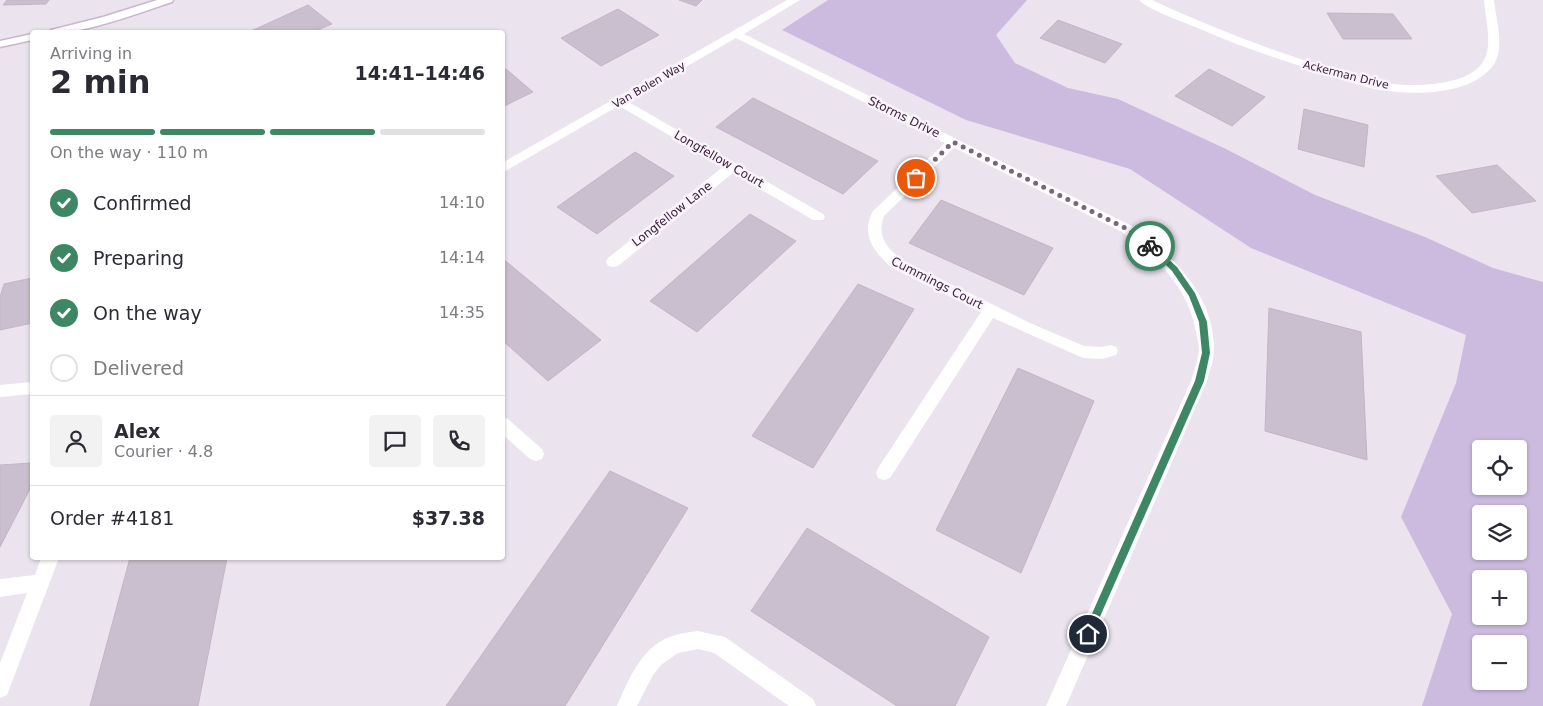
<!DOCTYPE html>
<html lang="en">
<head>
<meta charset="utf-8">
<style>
	:root { --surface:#fff; --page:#f2f2f3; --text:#2b2b33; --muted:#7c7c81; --line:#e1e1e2; --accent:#3e8764 }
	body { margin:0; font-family:"DejaVu Sans",sans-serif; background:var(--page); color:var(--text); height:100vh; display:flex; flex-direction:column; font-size:19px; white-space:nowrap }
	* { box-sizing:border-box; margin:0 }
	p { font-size:16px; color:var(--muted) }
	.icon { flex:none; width:28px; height:28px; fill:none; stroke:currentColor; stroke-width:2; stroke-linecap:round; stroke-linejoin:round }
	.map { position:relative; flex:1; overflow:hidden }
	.details { position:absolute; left:30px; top:30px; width:475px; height:530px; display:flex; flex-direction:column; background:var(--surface); border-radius:5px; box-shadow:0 1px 4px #0004 }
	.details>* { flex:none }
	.fabs { position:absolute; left:1472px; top:440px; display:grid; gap:10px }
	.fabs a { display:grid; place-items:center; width:55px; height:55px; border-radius:5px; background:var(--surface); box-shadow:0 1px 4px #0004; font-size:25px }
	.pin { position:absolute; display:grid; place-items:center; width:42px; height:42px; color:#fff; margin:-21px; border:2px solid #fff; border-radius:50%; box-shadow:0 1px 5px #0007 }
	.courier { position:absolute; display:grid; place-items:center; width:50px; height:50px; margin:-25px; border:4px solid #3e8764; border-radius:50%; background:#fff; color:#222; box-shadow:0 1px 6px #0007 }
	.overview em { font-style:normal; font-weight:700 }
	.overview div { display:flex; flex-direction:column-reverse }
	.overview { display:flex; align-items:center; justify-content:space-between; height:85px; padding:0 20px }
	h1 { font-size:32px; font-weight:700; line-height:38px }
	.bar { display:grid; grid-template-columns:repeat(4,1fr); gap:8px 5px; align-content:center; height:60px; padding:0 20px }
	.bar i { height:6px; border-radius:4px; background:var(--line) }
	.bar .on { background:var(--accent) }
	.bar p { grid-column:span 4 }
	.line { display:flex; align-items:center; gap:12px; padding:0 20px; border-top:1px solid var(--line) }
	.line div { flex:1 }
	.round { display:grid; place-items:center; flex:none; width:52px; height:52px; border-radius:5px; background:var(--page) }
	ol { padding:0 20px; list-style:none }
	li { display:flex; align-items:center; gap:15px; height:55px }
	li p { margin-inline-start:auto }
	li .icon { padding:5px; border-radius:50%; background:var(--accent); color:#fff; stroke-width:4 }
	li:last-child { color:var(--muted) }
	li i { width:28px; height:28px; border:2px solid var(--line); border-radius:50% }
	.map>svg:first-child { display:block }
	.green { fill:#ccbbdf; fill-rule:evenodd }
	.building { fill:#cabfce; stroke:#c3b5c7 }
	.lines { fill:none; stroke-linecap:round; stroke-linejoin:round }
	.secondary-casing { stroke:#cab5ce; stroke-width:3 }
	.lane { fill:#fff; fill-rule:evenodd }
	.street { fill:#fff; fill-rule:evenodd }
	.secondary { fill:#fff; fill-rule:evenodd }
	.route { fill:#3e8764 }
	.done { stroke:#7b657c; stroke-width:5; stroke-dasharray:0 9 }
	.labels { text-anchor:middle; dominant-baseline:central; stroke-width:5; stroke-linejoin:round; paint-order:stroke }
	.far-street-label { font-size:11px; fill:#3e213f; stroke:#f8f4f9 }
	.street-label { font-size:12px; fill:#3e213f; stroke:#f8f4f9 }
</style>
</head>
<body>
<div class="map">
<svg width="1543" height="706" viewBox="0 0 1543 706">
	<rect width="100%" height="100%" fill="#ebe3ed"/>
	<!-- green -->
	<path class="green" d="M 828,0 L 1027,0 L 996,35 L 1015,63 L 1068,88 L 1118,99 L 1226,149 L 1315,195 L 1425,237 L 1493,268 L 1543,282 L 1543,706 L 1422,706 L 1452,614 L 1401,517 L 1456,383 L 1466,335 L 1251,248 L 1130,169 L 966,120 L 782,30 ZM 1481,449 L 1519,449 L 1519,486 L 1481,486 ZM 1481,514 L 1519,514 L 1519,551 L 1481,551 ZM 1481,579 L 1519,579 L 1519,616 L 1481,616 ZM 1481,644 L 1519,644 L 1519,681 L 1481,681 Z"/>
	<!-- building -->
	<g class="building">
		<polygon points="7,0 49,0 46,4 3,5"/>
		<polygon points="679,0 702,0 696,6"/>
		<polygon points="308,5 332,24 313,32 249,32"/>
		<polygon points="618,9 659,35 601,66 561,38"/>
		<polygon points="1327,13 1393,14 1412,39 1343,39"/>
		<polygon points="1058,20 1122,44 1105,63 1040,38"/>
		<polygon points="506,69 533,92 502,107 502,70"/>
		<polygon points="1209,69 1265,97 1232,126 1175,96"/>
		<polygon points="753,98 878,161 843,194 716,127"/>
		<polygon points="1304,109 1368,125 1364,167 1298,149"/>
		<polygon points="635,152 674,176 597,234 557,207"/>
		<polygon points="1497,165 1536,201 1472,213 1436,176"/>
		<polygon points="941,200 1053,248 1024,295 909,243"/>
		<polygon points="750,214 796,241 697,332 650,301"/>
		<polygon points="502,258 601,340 548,381 502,340"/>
		<polygon points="32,278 32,323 0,330 0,297 4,284"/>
		<polygon points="858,284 914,309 813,468 752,436"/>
		<polygon points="1269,308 1361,332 1367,460 1265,431"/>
		<polygon points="1018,368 1094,401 1021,573 936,530"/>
		<polygon points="32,463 32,485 0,547 0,465"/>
		<polygon points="610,471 688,508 565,706 446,706"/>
		<polygon points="807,528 989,637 955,706 897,706 751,611"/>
		<polygon points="130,558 227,558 198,706 90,706"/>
	</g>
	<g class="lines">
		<!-- secondary casing -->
		<g class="secondary-casing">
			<g id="secondary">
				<path d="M 157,0 L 173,0 L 172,2 C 141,12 79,36 50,32 L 51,30 L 103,17 Z"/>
				<polygon points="32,34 32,40 0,47 0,41"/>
			</g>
		</g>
		<!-- lane -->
		<g class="lane">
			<polygon points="620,97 823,214 825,217 823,220 813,220 733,173 618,266 613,267 608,266 606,262 608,258 723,167 616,104 614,101 616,98"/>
			<path d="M 953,138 L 959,142 L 957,145 L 884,216 C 877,237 886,247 902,260 L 1030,323 L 1084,346 L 1102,347 L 1111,345 L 1116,347 L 1118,351 L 1116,355 L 1102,359 L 1083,358 L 993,318 L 890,478 L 884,480 L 878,478 L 876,473 L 878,468 L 981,312 L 892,268 C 874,252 860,235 873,211 L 949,139 Z"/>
			<polygon points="502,417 508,419 542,449 544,454 542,459 536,461 530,459 502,434"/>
			<polygon points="41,558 59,558 7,695 0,698 0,663 27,593 0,597 0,579 35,575"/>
			<path d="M 698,631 L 725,637 L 813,699 L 816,706 L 789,706 L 714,653 L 698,649 L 678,653 L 661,665 L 653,675 L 637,706 L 617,706 C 629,678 643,644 675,635 C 682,633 690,632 698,631 Z"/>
		</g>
		<!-- street -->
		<g class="street">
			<path d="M 787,0 L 800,0 L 744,34 L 1132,226 C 1173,255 1215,296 1214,351 C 1214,361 1209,371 1207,381 L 1066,706 L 1046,706 L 1191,381 C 1194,371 1198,361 1199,351 C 1199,345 1197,338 1196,332 C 1188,287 1158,259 1122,232 L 736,38 L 502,173 L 502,163 Z"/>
			<path d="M 1139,0 L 1152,0 C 1210,27 1269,50 1330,68 C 1346,72 1361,79 1377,82 C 1405,87 1469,89 1484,60 C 1493,43 1485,18 1484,0 L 1494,0 C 1496,20 1506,49 1492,67 C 1468,96 1414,95 1380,90 C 1362,87 1344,79 1326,74 C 1283,61 1241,47 1200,29 C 1186,23 1148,10 1139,0 Z"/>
			<polygon points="32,382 32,394 0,397 0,385"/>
		</g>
		<!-- secondary -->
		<use href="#secondary" class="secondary"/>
	</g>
	<!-- route -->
	<polygon class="route" points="1150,243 1177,267 1195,293 1207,322 1210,353 1204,381 1091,637 1088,639 1083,634 1195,381 1202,353 1199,322 1189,296 1172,271 1148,247 1148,244"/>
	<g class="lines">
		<!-- done -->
		<polyline class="done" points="916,178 953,142 1127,229 1150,246"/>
	</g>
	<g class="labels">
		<!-- far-street labels -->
		<g class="far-street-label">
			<text transform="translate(1346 75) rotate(14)">Ackerman Drive</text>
			<text transform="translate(649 85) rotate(-30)">Van Bolen Way</text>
		</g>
		<!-- street labels -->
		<g class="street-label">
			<text transform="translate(904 117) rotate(26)">Storms Drive</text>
			<text transform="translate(719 159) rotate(30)">Longfellow Court</text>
			<text transform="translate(672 214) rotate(-38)">Longfellow Lane</text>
			<text transform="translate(937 283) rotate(27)">Cummings Court</text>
		</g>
	</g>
</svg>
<div class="fabs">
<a><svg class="icon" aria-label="locate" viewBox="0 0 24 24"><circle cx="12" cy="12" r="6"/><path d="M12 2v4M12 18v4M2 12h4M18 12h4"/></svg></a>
<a><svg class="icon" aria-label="layers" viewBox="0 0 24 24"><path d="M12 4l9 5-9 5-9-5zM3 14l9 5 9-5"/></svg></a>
<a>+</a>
<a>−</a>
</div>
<div class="pin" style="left:916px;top:178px;background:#ea580c"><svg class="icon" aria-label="bag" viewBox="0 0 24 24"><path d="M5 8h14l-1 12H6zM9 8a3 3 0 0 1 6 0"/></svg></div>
<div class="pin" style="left:1088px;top:634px;background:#1f2937"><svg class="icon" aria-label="home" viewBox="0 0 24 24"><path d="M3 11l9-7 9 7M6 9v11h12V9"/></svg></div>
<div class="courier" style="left:1150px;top:246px"><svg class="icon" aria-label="bike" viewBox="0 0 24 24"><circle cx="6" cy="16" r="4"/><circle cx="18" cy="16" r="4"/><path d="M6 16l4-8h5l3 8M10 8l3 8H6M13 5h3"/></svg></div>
<section class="details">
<div class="overview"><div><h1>2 min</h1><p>Arriving in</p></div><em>14:41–14:46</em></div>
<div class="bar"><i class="on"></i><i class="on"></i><i class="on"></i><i></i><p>On the way · 110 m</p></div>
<ol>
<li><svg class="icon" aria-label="check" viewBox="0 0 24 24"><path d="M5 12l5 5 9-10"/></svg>Confirmed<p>14:10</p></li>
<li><svg class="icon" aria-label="check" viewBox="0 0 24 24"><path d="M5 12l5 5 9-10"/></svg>Preparing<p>14:14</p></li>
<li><svg class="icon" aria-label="check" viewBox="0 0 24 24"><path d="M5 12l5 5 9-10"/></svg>On the way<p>14:35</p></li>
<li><i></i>Delivered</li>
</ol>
<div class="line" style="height:90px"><a class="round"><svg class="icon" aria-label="person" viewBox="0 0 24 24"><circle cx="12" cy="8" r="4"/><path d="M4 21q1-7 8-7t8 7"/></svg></a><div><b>Alex</b><p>Courier · 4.8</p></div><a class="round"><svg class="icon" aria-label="chat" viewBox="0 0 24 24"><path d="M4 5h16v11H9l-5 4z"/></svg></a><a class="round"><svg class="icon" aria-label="phone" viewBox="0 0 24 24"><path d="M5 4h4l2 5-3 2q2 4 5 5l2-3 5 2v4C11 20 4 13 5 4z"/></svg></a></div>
<div class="line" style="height:65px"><div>Order #4181</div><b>$37.38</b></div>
</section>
</div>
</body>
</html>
